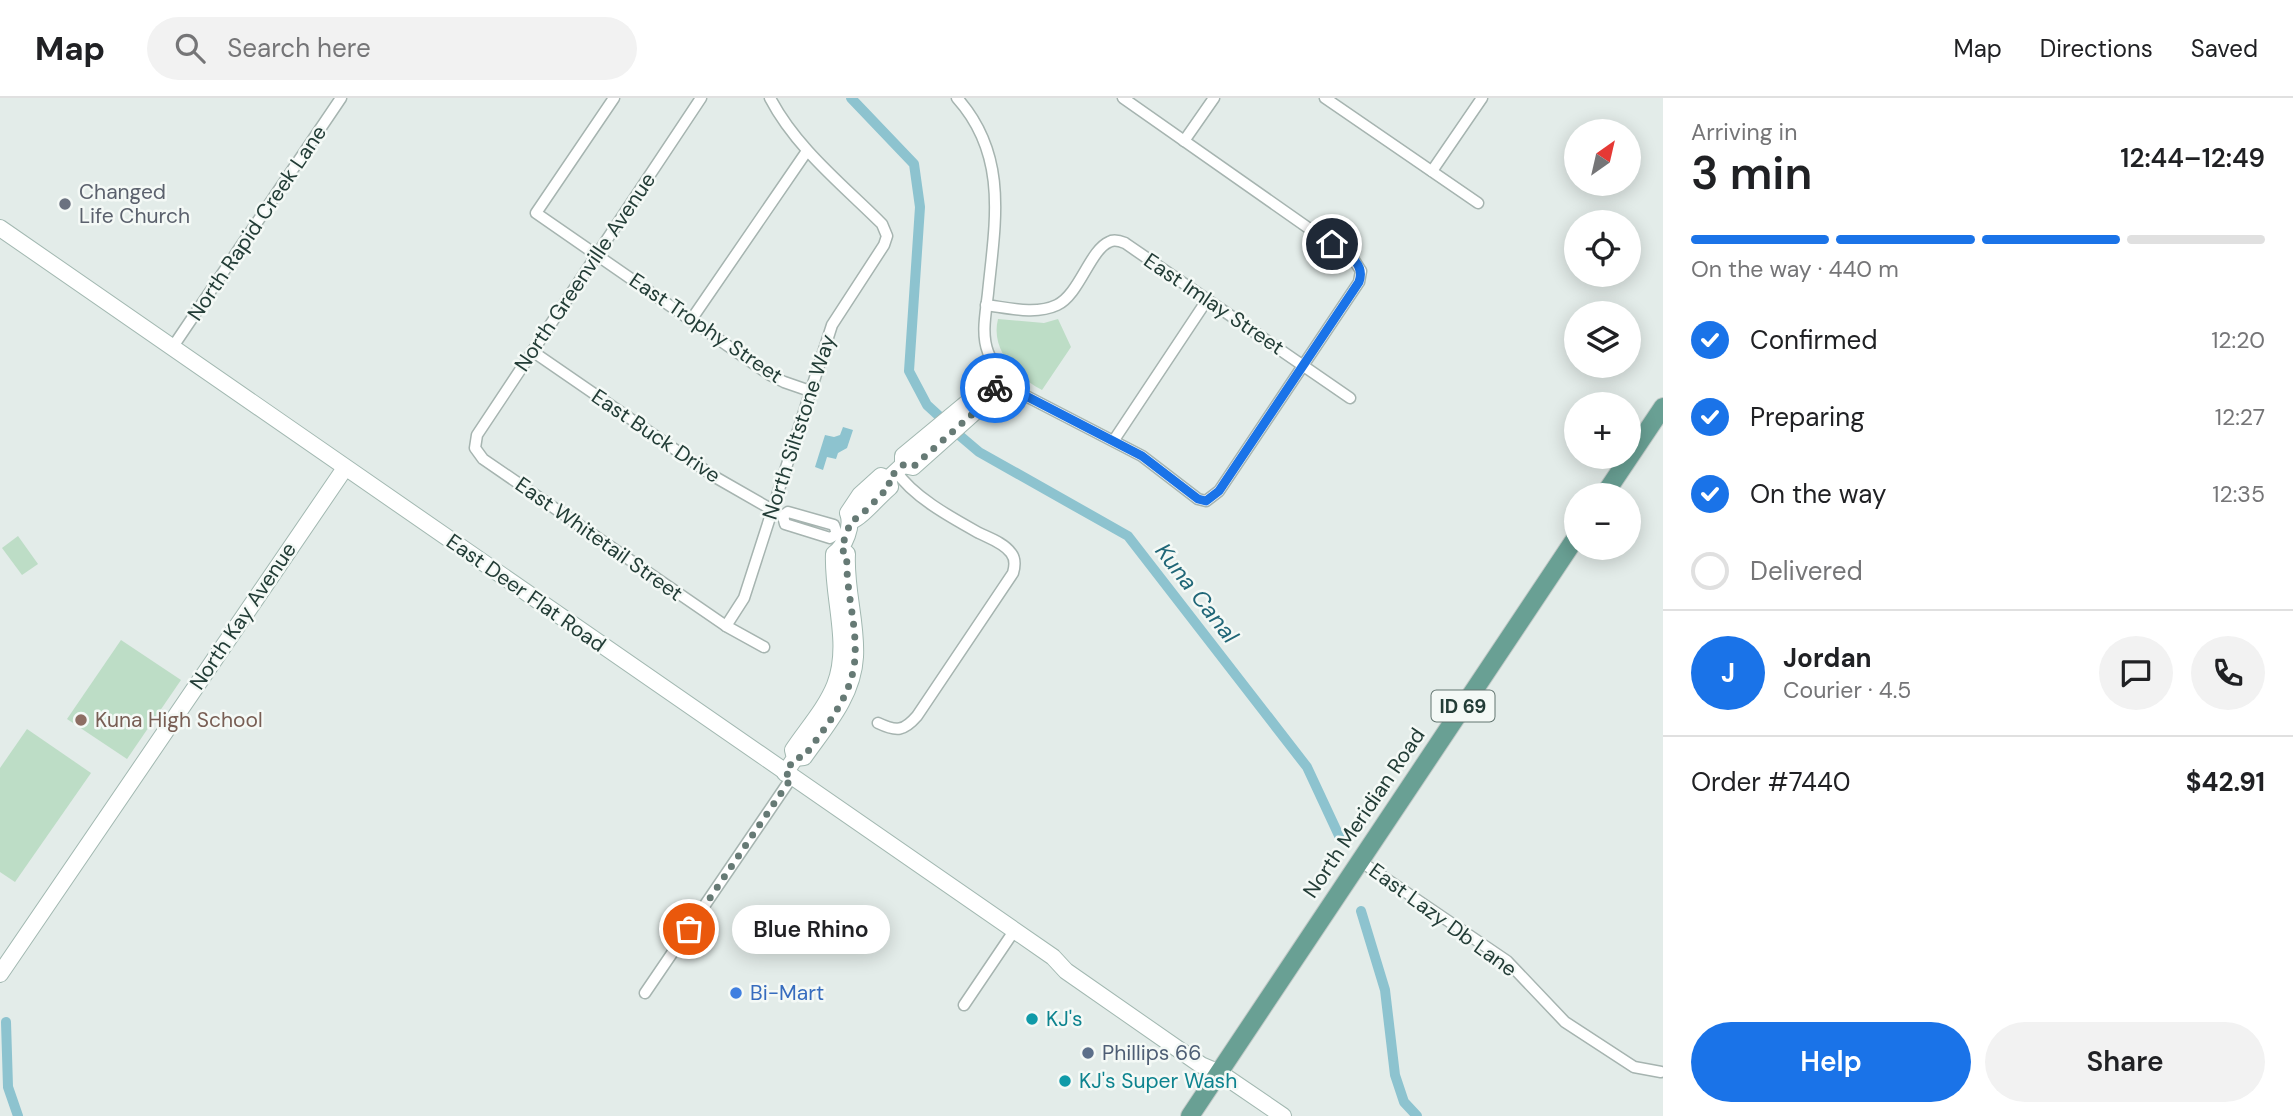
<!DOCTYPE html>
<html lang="en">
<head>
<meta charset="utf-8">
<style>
	:root { --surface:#fff; --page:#f2f2f2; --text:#202124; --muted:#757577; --line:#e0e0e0; --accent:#1a73e8 }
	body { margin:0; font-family:"DM Sans",sans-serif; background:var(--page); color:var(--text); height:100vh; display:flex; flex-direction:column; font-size:26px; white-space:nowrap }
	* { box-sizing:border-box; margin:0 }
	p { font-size:23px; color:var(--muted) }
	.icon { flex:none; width:38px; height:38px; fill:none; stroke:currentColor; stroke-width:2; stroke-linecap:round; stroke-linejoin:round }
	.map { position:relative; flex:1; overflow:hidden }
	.sheet { display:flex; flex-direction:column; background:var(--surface); width:630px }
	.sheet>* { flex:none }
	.needle { width:46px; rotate:34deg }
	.tools { position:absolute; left:1564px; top:21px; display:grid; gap:14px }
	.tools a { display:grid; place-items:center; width:77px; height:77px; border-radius:50%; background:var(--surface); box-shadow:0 4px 18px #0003; font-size:35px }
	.pin { position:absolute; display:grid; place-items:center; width:60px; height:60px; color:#fff; margin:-30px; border:4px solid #fff; border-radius:50%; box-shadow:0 2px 7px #0007 }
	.courier { position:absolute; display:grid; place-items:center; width:70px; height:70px; margin:-35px; border:5px solid #1a73e8; border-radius:50%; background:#fff; color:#222; box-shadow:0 2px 9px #0007 }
	.bubble { position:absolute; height:49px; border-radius:24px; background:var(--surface); box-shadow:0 4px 18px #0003; font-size:23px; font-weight:600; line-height:49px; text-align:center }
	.overview em { font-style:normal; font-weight:600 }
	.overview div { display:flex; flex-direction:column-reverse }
	.overview { display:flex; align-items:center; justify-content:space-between; height:119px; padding:0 28px }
	h1 { font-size:46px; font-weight:600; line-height:52px }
	.bar { display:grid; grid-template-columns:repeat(4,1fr); gap:10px 7px; align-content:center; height:84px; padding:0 28px }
	.bar i { height:9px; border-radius:5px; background:var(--line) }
	.bar .selected { background:var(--accent) }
	.bar p { grid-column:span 4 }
	.line { display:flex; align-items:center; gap:18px; padding:0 28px; border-top:2px solid var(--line) }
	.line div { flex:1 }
	.round { display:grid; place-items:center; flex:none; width:74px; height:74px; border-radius:37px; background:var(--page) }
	ol { padding:0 28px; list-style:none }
	li { display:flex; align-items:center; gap:21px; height:77px }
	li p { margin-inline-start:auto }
	li .icon { padding:7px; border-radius:50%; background:var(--accent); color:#fff; stroke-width:4 }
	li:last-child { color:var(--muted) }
	li i { width:38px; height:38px; border:4px solid var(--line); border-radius:50% }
	.action { display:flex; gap:14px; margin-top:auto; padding:14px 28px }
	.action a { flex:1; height:80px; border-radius:42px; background:var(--accent); color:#fff; font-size:28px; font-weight:600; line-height:80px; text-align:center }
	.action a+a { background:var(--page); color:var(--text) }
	header { display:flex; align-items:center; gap:42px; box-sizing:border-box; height:98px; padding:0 35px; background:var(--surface); border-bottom:2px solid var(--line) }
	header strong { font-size:33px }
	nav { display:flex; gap:38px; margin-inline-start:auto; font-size:24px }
	.search { width:490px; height:63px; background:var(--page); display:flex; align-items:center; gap:18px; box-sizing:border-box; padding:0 24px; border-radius:38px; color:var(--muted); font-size:26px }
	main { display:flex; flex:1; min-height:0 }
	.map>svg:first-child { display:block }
	.green { fill:#bdddc6 }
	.water { fill:#8dc3cf }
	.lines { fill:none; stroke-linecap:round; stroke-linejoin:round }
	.canal { stroke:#8dc3cf; stroke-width:10 }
	.street-casing { stroke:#a6b4b0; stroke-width:13 }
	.secondary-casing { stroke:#a2b8b1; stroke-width:18 }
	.primary-casing { stroke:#c1c9c7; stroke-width:20 }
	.street { stroke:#fff; stroke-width:10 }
	.secondary { stroke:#fff; stroke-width:16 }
	.primary { stroke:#69a094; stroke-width:18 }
	.done { stroke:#667a75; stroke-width:7; stroke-dasharray:0 12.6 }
	.route { stroke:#1a73e8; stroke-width:9 }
	.worship-dot { fill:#6b7280; stroke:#f4f9f6; stroke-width:2.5 }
	.education-dot { fill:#8d6e63; stroke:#f4f9f6; stroke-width:2.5 }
	.shop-dot { fill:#3f7fe0; stroke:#f4f9f6; stroke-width:2.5 }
	.culture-dot { fill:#0f9aa8; stroke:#f4f9f6; stroke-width:2.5 }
	.service-dot { fill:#5c6f8a; stroke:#f4f9f6; stroke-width:2.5 }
	.labels { text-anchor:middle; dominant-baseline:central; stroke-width:5; stroke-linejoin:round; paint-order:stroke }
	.shield { fill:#f4f9f6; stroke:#627570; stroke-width:2 }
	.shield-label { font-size:19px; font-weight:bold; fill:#233d37 }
	.worship-label { font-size:21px; fill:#5b616d; stroke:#f4f9f6; text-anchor:start }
	.street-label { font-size:21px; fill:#233d37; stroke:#f4f9f6 }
	.education-label { font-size:21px; fill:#785e54; stroke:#f4f9f6; text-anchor:start }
	.shop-label { font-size:21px; fill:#366cbe; stroke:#f4f9f6; text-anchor:start }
	.culture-label { font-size:21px; fill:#0d838f; stroke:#f4f9f6; text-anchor:start }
	.service-label { font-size:21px; fill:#4e5e75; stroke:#f4f9f6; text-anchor:start }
	.water-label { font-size:23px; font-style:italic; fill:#1f6677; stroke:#f4f9f6 }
</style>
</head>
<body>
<header>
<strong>Map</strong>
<div class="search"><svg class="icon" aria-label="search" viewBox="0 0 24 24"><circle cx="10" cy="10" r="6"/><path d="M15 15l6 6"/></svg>Search here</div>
<nav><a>Map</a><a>Directions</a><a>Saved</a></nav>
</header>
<main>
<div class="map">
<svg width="1663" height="1018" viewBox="0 0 1663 1018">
	<rect width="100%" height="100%" fill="#e3ece9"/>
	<!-- green -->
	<g class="green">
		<path d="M 998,221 L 1044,225 L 1058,221 L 1071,249 L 1042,292 C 1017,279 990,252 998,221 Z"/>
		<polygon points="18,438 38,466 22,477 2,450"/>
		<polygon points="121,542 181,582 127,661 67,621"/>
		<polygon points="27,631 91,675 15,784 0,774 0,670"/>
	</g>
	<!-- water -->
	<polygon class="water" points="843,329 853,332 847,350 838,355 836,361 827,359 823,372 815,369 825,337 834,339 840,337"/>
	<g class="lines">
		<!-- canal -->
		<g class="canal">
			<polyline points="851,0 914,66 920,109 909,273 927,307 939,318"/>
			<polyline points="959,337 979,354 1128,438 1307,669 1341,742"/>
			<polyline points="1361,813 1385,892 1395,977 1404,1004 1417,1018"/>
			<polyline points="6,924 8,989 18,1018"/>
		</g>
		<!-- street casing -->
		<g class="street-casing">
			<g id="street">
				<polyline points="614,0 536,115 770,277 784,284 810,293"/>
				<polyline points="701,0 477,337 475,350 483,361 726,528 764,549"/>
				<path d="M 957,0 C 1009,58 995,125 988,195 C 986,214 981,236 988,254 C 995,273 1010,286 1026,298 L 1142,358 L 1198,401 L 1206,403 L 1219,393 L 1359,184 L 1361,173 L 1354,162 L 1123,0"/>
				<polyline points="1325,0 1478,105"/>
				<polyline points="1184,43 1214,0"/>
				<polyline points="1432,73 1482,0"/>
				<path d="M 986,207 C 1009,210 1036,217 1057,207 C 1079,197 1090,152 1109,144 C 1114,141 1120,143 1125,145 L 1350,300"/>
				<polyline points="691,222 807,53"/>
				<polyline points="172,250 341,0"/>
				<polyline points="532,253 715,379 783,418"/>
				<polyline points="1114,342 1207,202"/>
				<polygon points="788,414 834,427 837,436 830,440 785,426 783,418"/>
				<path d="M 726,528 L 744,500 L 832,227 L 884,147 L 887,138 L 882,126 C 843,87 796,50 770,0"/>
				<path d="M 878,625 C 897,634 904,633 917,618 L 1013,475 C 1015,468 1016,461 1011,455 C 1004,445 989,440 979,435 C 952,420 913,399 896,373"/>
				<polyline points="1360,763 1507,863 1565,924 1634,969 1661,974"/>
				<polyline points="645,895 792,679"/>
				<polyline points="964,907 1014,833"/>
			</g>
		</g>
		<!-- secondary casing -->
		<g class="secondary-casing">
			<g id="secondary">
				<polyline points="0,130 1053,859 1066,873 1201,967 1220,975 1283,1018"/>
				<polyline points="903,367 913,369 996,295 994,288"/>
				<path d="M 851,423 C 861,420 880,397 890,389 L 888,381 L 903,367 L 903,358 L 990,286 L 994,288 L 1004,280"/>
				<path d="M 795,660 L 804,659 C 825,629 853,598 855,559 C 857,525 845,491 847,456 L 841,451"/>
				<path d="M 785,675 L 795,660 L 793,652 C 807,631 826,610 835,587 C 851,546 832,499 834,456 C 845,448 853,428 848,415 L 860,397 L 881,378 L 888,381"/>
				<polyline points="0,876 345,370"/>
			</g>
		</g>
		<!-- primary casing -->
		<g class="primary-casing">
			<g id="primary">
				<polyline points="1604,397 1663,309"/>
				<polyline points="1190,1018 1577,438"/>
			</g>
		</g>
		<!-- street -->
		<use href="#street" class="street"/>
		<!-- secondary -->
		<use href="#secondary" class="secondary"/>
		<!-- primary -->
		<use href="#primary" class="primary"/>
	</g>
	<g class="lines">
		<!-- done -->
		<path class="done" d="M 689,831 L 792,679 L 785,675 L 795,660 L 804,659 C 825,629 853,598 855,559 C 857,525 845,491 847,456 L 841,451 L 851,423 C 861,420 880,397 890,388 L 888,381 L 903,367 L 913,369 L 996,295 L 995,290"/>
		<!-- route -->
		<path class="route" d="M 995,290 L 1004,280 L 1026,298 L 1142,358 L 1198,401 L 1206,403 L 1219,393 L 1359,184 C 1366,164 1346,156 1332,146"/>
	</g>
	<!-- markers -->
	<circle class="worship-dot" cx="65" cy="106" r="7"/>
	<circle class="education-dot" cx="81" cy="622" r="7"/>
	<circle class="shop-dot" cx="736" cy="895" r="7"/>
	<g class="culture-dot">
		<circle cx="1032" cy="921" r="7"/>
		<circle cx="1065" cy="983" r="7"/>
	</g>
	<circle class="service-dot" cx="1088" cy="955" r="7"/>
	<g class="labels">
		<!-- shield labels -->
		<rect class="shield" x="1431.5" y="592.5" width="63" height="31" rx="5"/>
		<g class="shield-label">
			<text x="1463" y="608">ID 69</text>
		</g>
		<!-- worship labels -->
		<g class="worship-label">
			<text x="79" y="94">Changed<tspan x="79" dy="24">Life Church</tspan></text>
		</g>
		<!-- street labels -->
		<g class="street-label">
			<text transform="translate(257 125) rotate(-56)">North Rapid Creek Lane</text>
			<text transform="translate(585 174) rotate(-56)">North Greenville Avenue</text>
			<text transform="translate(1214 206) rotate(34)">East Imlay Street</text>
			<text transform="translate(706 230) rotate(34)">East Trophy Street</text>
			<text transform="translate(799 329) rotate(-72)">North Siltstone Way</text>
			<text transform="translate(656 338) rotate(34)">East Buck Drive</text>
			<text transform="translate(599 441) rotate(35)">East Whitetail Street</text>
			<text transform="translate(526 495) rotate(35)">East Deer Flat Road</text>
			<text transform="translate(243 518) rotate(-56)">North Kay Avenue</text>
			<text transform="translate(1364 715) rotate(-56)">North Meridian Road</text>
			<text transform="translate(1443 822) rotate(36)">East Lazy Db Lane</text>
		</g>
		<!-- education labels -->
		<g class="education-label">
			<text x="95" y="622">Kuna High School</text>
		</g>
		<!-- shop labels -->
		<g class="shop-label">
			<text x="750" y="895">Bi-Mart</text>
		</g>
		<!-- culture labels -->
		<g class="culture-label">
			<text x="1046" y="921">KJ's</text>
			<text x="1079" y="983">KJ's Super Wash</text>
		</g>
		<!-- service labels -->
		<g class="service-label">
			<text x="1102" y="955">Phillips 66</text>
		</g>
		<!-- water labels -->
		<g class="water-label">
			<text transform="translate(1197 495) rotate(52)">Kuna Canal</text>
		</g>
	</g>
</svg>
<div class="tools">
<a><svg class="needle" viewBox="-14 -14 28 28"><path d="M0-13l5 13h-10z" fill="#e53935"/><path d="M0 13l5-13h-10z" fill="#757577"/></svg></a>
<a><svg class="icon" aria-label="locate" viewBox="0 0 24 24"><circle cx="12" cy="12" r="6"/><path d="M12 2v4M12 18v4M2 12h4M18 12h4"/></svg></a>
<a><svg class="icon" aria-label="layers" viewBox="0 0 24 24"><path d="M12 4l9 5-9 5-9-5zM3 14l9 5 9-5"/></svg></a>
<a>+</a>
<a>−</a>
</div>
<div class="pin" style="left:689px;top:831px;background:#ea580c"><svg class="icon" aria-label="bag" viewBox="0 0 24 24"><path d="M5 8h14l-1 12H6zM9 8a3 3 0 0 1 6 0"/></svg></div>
<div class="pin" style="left:1332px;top:146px;background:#1f2937"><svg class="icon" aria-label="home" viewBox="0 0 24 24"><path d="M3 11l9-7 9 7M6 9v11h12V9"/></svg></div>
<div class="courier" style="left:995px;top:290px"><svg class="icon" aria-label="bike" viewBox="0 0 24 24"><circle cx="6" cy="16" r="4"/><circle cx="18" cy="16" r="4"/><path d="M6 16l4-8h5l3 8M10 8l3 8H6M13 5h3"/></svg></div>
<div class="bubble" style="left:732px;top:807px;width:158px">Blue Rhino</div>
</div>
<section class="sheet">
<div class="overview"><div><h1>3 min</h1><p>Arriving in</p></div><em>12:44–12:49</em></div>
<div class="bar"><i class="selected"></i><i class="selected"></i><i class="selected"></i><i></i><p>On the way · 440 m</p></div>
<ol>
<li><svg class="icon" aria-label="check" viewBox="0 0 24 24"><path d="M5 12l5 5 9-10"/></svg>Confirmed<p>12:20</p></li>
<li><svg class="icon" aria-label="check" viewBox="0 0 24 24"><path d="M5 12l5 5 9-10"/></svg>Preparing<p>12:27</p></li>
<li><svg class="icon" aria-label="check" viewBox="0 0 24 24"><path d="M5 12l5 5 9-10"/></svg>On the way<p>12:35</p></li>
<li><i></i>Delivered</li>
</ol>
<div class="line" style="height:126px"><b class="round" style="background:var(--accent);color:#fff">J</b><div><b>Jordan</b><p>Courier · 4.5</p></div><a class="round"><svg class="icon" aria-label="chat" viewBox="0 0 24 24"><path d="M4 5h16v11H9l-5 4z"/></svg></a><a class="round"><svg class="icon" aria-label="phone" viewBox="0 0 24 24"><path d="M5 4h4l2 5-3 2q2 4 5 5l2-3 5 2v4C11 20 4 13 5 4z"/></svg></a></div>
<div class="line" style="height:91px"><div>Order #7440</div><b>$42.91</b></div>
<div class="action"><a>Help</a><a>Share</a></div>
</section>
</main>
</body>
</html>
